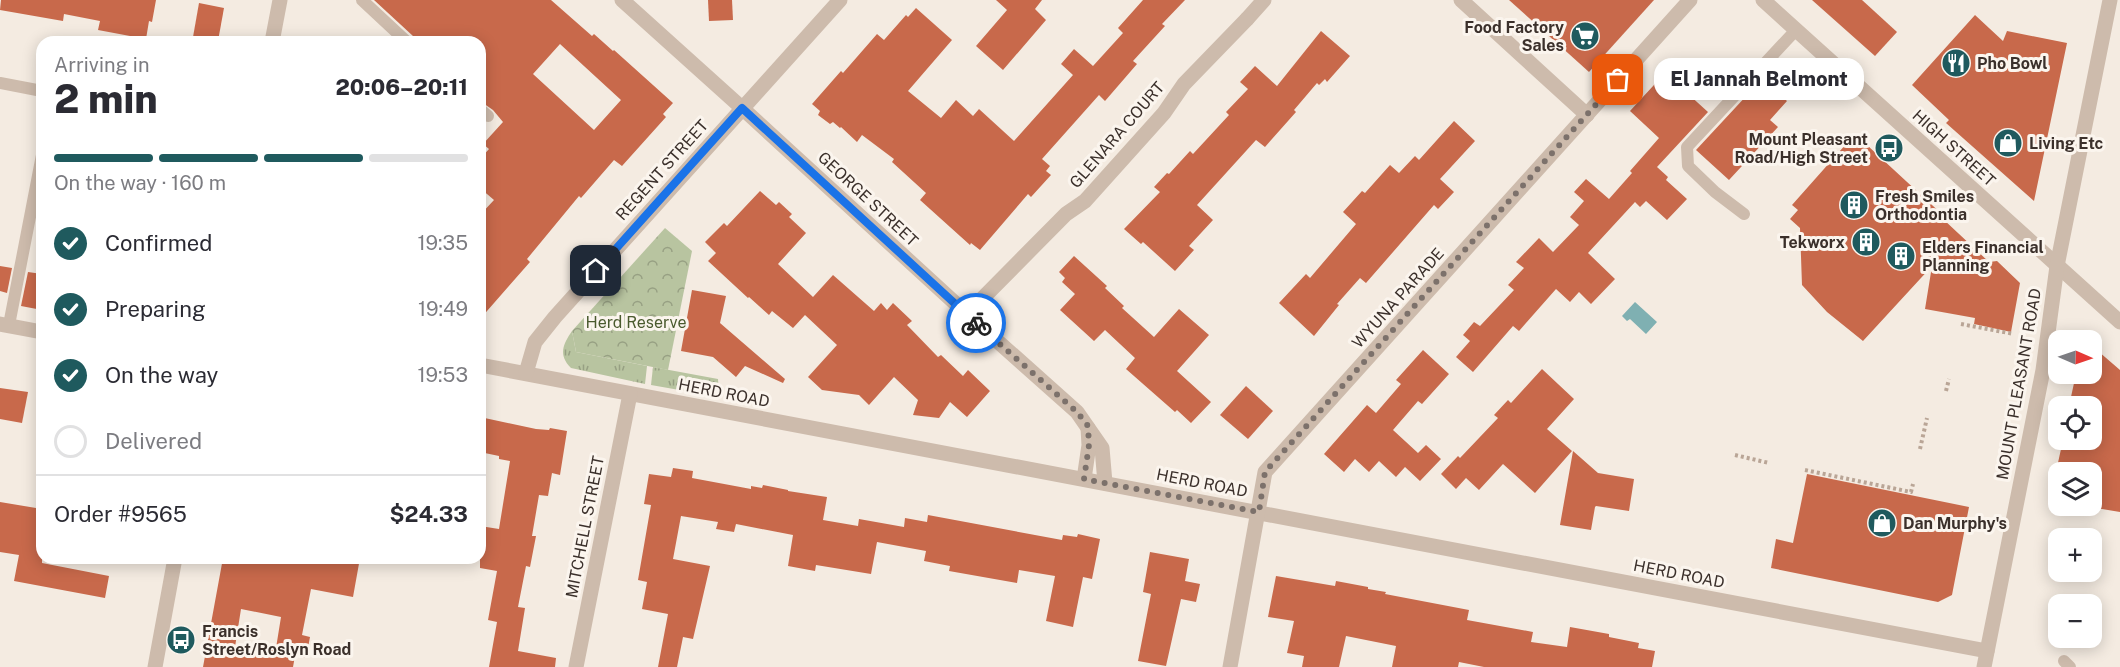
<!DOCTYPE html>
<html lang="en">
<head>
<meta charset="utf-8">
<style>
	:root { --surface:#fff; --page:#f2f2f3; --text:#2b2b33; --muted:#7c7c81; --line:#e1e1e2; --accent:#1f5a5e }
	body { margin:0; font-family:"Public Sans",sans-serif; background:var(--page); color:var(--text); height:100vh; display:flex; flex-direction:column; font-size:22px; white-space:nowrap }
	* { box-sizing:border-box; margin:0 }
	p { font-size:20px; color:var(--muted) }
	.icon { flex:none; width:33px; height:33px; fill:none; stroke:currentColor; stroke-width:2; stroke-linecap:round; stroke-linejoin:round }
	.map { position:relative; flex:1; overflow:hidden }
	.panel { position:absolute; left:36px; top:36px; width:450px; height:528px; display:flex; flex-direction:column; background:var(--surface); border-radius:18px; box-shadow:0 3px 15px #0003 }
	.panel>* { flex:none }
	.needle { width:39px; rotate:92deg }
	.buttons { position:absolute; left:2048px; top:330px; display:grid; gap:12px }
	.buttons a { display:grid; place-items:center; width:54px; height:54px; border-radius:12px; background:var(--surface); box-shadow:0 3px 15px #0003; font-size:30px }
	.pin { position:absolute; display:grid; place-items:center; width:51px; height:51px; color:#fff; margin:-26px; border-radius:12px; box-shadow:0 3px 9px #0006 }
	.courier { position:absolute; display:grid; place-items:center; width:60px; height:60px; margin:-30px; border:4px solid #1a73e8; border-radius:50%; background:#fff; color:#222; box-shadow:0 2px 8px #0007 }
	.bubble { position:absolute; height:42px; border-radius:18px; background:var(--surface); box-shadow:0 3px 15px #0003; font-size:20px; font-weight:800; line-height:42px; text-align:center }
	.summary em { font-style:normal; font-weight:800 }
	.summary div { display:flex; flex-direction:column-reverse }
	.summary { display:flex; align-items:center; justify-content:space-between; height:102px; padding:0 18px }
	h1 { font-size:39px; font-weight:800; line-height:45px }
	.bar { display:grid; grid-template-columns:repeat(4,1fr); gap:9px 6px; align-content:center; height:72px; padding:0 18px }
	.bar i { height:8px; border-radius:4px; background:var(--line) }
	.bar .active { background:var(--accent) }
	.bar p { grid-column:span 4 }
	.line { display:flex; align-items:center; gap:15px; padding:0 18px; border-top:2px solid var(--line) }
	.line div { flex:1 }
	ol { padding:0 18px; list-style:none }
	li { display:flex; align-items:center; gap:18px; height:66px }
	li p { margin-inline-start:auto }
	li .icon { padding:6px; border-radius:50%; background:var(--accent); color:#fff; stroke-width:4 }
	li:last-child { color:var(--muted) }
	li i { width:33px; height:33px; border:3px solid var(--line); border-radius:50% }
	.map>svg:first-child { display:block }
	.grass { fill:url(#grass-tufts) }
	.park { fill:url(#park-crowns) }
	.water { fill:#7fb0b2 }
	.building { fill:#c8694b; fill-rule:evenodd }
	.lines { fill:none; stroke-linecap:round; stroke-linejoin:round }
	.path { stroke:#b9a596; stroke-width:4; stroke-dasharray:3 3; stroke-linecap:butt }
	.service { stroke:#cdbbac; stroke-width:12 }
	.pedestrian { stroke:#cdbbac; stroke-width:15 }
	.minor { stroke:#cdbbac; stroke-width:15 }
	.tertiary { stroke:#cdbbac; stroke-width:15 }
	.done { stroke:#7c716b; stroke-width:6; stroke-dasharray:0 10.8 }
	.route { stroke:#1a73e8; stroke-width:8 }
	.labels { text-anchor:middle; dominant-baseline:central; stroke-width:6; stroke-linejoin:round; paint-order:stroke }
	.poi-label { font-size:16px; font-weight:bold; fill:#3b302b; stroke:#fbf5ee; text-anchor:start }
	.street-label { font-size:16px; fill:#3b302b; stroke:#fbf5ee }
	.park-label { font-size:16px; fill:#4a5a2e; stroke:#fbf5ee }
</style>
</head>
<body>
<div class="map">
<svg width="2120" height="667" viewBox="0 0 2120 667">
	<defs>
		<pattern id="grass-tufts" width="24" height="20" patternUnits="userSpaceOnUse" patternTransform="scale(1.5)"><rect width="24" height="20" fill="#b8c4a0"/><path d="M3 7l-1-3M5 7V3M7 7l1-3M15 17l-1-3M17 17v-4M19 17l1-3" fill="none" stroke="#97a083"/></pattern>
		<pattern id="park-crowns" width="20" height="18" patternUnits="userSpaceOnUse" patternTransform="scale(1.5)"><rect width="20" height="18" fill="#b8c4a0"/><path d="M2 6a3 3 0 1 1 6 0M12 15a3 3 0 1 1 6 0" fill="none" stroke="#97a083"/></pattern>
	</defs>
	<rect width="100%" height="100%" fill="#f4ebe1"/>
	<!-- grass -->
	<g class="grass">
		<path d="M 572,331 L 576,352 L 647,366 L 645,384 L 571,368 C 558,355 563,344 572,331 Z"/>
		<polygon points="653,367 718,379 719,397 651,385"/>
	</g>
	<!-- park -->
	<polygon class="park" points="665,228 692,251 668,370 576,352 572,331"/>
	<!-- water -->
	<polygon class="water" points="1635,302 1657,322 1646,334 1630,319 1627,321 1622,316"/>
	<!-- building -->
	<g class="building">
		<polygon points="1,0 156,0 152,22 149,21 146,39 98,30 100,21 64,14 63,21 0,10"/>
		<path d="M 374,0 L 551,0 L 592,36 L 594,34 L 613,51 L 614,50 L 673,103 L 663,114 L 666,117 L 622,166 L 614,160 L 581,198 L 579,196 L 527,259 L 530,262 L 480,319 L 480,215 L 494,200 L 480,188 L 480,159 L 489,149 L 483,144 L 503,122 L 493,110 L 480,101 L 480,42 L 416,42 L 413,36 ZM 560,44 L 621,100 L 594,130 L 533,74 Z"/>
		<polygon points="708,0 732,0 733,20 709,21"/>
		<polygon points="996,0 1042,0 1035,9 1046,20 1003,70 976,46 1007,10"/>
		<polygon points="1143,0 1185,0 1162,24 1165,26 1133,61 1137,64 1105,101 1099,95 1042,159 1050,166 1046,171 1051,175 1031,197 1028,194 980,250 971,243 970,245 920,200 926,193 892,162 894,159 862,135 857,142 841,127 840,128 833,122 830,124 818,115 820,111 812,104 841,71 843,73 877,34 884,40 906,15 908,17 916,8 952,40 908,91 941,118 956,100 973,116 979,109 1014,141 1073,75 1061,64 1074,49 1093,66 1123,33 1118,28"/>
		<polygon points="1509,0 1654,0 1589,72"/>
		<polygon points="1812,0 1862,0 1897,32 1875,56"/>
		<polygon points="199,3 224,8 218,41 193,37"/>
		<polygon points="1975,15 2003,41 2007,31 2067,43 2034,201 1946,123 1949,120 1912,85"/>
		<polygon points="1321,31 1350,56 1327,82 1325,79 1319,85 1317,83 1294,110 1296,112 1265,147 1256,140 1197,205 1213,220 1189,246 1194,250 1175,271 1143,242 1141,244 1124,229 1160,192 1154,187 1167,173 1169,174 1190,151 1193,154 1229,115 1226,112 1248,89 1240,82 1255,66 1277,86"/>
		<polygon points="1665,73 1708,112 1657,167 1668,177 1666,180 1687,199 1667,220 1646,201 1640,207 1635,202 1588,253 1615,279 1591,304 1579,292 1570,302 1556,289 1519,331 1513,326 1473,372 1456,357 1470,341 1463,335 1474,322 1480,326 1514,290 1508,285 1524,268 1516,262 1539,238 1553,252 1579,225 1570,217 1584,201 1574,192 1586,179 1609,199 1632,173 1630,171 1659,138 1630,111"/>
		<polygon points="1762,79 1787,101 1770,120 1778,127 1729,180 1696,150"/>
		<polygon points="1454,121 1475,141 1440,179 1454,192 1438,209 1434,205 1366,283 1360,278 1337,304 1339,305 1314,336 1279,303 1306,274 1310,278 1356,224 1343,212 1362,191 1365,193 1390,165 1399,173 1415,156 1419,160"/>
		<polygon points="1855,134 1945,217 1943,219 1989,262 1997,261 2020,283 2011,332 1974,324 1975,318 1925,309 1932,266 1863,341 1827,312 1802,285 1800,228 1790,219 1798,210 1792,205"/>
		<polygon points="760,191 776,205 779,202 792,214 789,217 806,233 778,264 813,297 833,275 874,311 881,303 887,310 893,303 912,321 907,325 938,357 941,355 963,376 968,370 990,391 967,417 950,402 939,418 913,415 918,400 894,377 869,405 859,395 822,390 808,377 837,345 805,315 793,328 772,311 769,315 749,297 748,298 708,261 716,253 705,242 724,223 727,226"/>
		<polygon points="1074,256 1107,286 1105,288 1124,306 1122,308 1154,337 1179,309 1209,335 1177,371 1211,402 1191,423 1177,410 1175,412 1126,369 1135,358 1105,330 1094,341 1060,310 1075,294 1062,282 1065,278 1059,272"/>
		<polygon points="0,266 12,268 7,293 0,291"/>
		<polygon points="28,272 42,274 42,310 21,306"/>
		<polygon points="692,290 726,296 720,323 785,379 783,383 745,366 736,377 713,357 681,351"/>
		<polygon points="2091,345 2120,370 2120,512 2084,506 2091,506 2091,472 2058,472 2058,501 2050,499 2063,440 2091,440 2091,406 2069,406 2076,374 2091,374"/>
		<polygon points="1423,350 1449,374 1422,404 1418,401 1393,430 1418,453 1426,445 1441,459 1420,481 1405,467 1396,477 1379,461 1369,472 1355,459 1344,472 1324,454 1367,405 1376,413 1401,384 1396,380"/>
		<polygon points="1542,369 1574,399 1547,429 1572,451 1535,493 1503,464 1479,490 1466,478 1456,489 1441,474 1458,456 1460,458 1498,418 1494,415 1508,400 1511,403"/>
		<polygon points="1246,386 1273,411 1248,439 1220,415"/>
		<polygon points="0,388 28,392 22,423 0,419"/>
		<polygon points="480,417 536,429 549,430 550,428 567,431 560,475 552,473 548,496 539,495 532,536 536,536 530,567 526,566 518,607 525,608 518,651 556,658 555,667 489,667 497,622 488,620 497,571 480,568 480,526 499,529 510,461 499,459 499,456 480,452"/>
		<polygon points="1573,451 1598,473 1634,479 1629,511 1596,506 1595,507 1591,530 1560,525"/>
		<polygon points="673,468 693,471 692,478 751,489 751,486 762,488 763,485 788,490 788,491 827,497 823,520 858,526 859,519 904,527 905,518 927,522 928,515 1062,540 1063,535 1077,537 1078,534 1100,539 1092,579 1083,577 1073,627 1046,621 1055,576 1019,570 1017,583 949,571 950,566 924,561 926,551 877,542 871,574 816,565 815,571 788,566 793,535 736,524 734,532 716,529 718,522 681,516 673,559 710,566 693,639 683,637 677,667 658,667 668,614 642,609 647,582 638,580 651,505 644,504 649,474 671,477"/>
		<polygon points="1807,474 1969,507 1952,595 1938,602 1771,568 1776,539 1793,543"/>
		<polygon points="0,502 42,509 42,563 109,576 105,598 14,581 19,555 0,552"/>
		<polygon points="1150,552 1189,559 1185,581 1200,584 1196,602 1181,599 1166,666 1138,661 1151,594 1143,592"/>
		<path d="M 223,558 L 360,558 L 353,597 L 311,589 L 302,635 L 310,637 L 306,658 L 295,656 L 293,667 L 203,667 ZM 241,609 L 281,617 L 276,648 L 235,647 Z"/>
		<polygon points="1276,576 1335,586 1336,581 1368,587 1368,589 1386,592 1385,594 1469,610 1467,620 1533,632 1531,642 1567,647 1570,627 1609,634 1609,637 1639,643 1638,648 1655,651 1652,667 1484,667 1459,662 1458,667 1392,667 1396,646 1346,636 1339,667 1302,667 1304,656 1287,653 1294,621 1268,617"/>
	</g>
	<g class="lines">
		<!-- path -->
		<g class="path">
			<polyline points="1961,324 2014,334"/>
			<polyline points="1946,391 1949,379"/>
			<polyline points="1920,449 1927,418"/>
			<polyline points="1735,455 1769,463"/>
			<polyline points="1805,470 1911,492 1913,484"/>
		</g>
		<!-- service -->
		<g class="service">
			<polyline points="362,0 407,42"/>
			<polyline points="0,83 42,91"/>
			<polyline points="480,109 488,116"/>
			<polyline points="1744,214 1715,192 1688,166 1687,147 1796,30"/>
			<polyline points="9,325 42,155"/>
			<polyline points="2064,661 2070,667"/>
		</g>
		<!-- pedestrian -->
		<polyline class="pedestrian" points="1247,19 1264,0"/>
		<!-- minor -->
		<g class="minor">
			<polyline points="622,0 742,108 967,314 1077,412 1102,448 1105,483"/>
			<polyline points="1461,0 1587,115"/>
			<polyline points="967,314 1066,214 1085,201 1164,113 1184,84 1247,19"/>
			<polyline points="0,324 42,332"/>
			<polyline points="480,365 1987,651"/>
			<polyline points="526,373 535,342 555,317 840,0"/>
			<polyline points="1084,479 1089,445 1088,428"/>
			<polyline points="576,667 630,394"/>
			<polyline points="1230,667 1265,472 1690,0"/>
		</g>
		<!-- tertiary -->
		<g class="tertiary">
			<polyline points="1763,0 2120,322"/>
			<polyline points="272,42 280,0"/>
			<polyline points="155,667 175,558"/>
			<polyline points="1984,667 2043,370 2057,266 2110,0"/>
		</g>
	</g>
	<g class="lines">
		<!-- done -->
		<polyline class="done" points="976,323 1077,412 1088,426 1089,445 1084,479 1259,512 1265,472 1618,80"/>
		<!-- route -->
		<polyline class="route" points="596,271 742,108 976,323"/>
	</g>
	<!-- icons -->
	<defs>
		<g id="supermarket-disc" transform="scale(1.5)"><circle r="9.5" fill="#1f5a5e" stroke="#fbf5ee"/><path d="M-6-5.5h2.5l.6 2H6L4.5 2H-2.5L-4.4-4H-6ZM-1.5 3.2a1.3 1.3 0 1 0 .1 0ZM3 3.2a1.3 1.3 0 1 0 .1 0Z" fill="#fff"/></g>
		<g id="restaurant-disc" transform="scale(1.5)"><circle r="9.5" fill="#1f5a5e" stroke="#fbf5ee"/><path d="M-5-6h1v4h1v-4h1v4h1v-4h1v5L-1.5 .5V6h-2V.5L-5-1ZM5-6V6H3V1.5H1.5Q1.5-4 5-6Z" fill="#fff"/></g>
		<g id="shop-disc" transform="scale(1.5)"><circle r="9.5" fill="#1f5a5e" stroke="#fbf5ee"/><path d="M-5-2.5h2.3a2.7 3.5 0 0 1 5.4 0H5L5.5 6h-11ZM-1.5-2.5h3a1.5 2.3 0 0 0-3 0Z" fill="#fff"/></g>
		<g id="bus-disc" transform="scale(1.5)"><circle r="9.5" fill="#1f5a5e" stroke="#fbf5ee"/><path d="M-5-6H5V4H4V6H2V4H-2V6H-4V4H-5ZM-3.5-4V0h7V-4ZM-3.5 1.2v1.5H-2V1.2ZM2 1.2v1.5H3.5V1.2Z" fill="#fff"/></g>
		<g id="building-disc" transform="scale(1.5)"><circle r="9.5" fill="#1f5a5e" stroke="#fbf5ee"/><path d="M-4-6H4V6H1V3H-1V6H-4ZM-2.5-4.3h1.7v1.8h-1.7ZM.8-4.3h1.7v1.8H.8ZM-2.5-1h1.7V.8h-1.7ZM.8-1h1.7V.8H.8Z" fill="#fff"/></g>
	</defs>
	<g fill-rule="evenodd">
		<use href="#supermarket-disc" x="1585" y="36"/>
		<use href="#restaurant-disc" x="1956" y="63"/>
		<use href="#shop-disc" x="2008" y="143"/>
		<use href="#bus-disc" x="1889" y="148"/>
		<use href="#building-disc" x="1854" y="205"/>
		<use href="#building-disc" x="1866" y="242"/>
		<use href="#building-disc" x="1901" y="256"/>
		<use href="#shop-disc" x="1882" y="523"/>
		<use href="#bus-disc" x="181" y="640"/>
	</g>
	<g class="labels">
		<!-- poi labels -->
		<g class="poi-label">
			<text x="1564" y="27" text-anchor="end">Food Factory<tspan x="1564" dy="18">Sales</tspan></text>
			<text x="1977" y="63">Pho Bowl</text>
			<text x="1868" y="139" text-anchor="end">Mount Pleasant<tspan x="1868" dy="18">Road/High Street</tspan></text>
			<text x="2029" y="143">Living Etc</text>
			<text x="1875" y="196">Fresh Smiles<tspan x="1875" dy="18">Orthodontia</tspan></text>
			<text x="1845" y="242" text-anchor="end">Tekworx</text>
			<text x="1922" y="247">Elders Financial<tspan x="1922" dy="18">Planning</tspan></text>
			<text x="1903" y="523">Dan Murphy's</text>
			<text x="202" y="631">Francis<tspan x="202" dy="18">Street/Roslyn Road</tspan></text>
		</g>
		<!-- street labels -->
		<g class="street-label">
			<text transform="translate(1117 135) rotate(-49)">GLENARA COURT</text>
			<text transform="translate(1954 148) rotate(42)">HIGH STREET</text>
			<text transform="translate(662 170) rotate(-48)">REGENT STREET</text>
			<text transform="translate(868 199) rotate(43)">GEORGE STREET</text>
			<text transform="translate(1398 298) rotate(-48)">WYUNA PARADE</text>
			<text transform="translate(2019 384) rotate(-80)">MOUNT PLEASANT ROAD</text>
			<text transform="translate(724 393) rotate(11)">HERD ROAD</text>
			<text transform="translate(1202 483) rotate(11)">HERD ROAD</text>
			<text transform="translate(585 527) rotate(-79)">MITCHELL STREET</text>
			<text transform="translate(1679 574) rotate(11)">HERD ROAD</text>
		</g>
		<!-- park labels -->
		<g class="park-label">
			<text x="636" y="322">Herd Reserve</text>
		</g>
	</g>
</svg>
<div class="buttons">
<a><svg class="needle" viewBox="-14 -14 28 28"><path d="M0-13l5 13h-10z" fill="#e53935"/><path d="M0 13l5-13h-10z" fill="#7c7c81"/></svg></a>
<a><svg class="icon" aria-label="locate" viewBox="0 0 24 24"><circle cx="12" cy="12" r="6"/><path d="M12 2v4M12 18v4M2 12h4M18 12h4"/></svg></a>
<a><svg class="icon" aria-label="layers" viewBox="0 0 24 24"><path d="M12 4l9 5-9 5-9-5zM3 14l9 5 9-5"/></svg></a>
<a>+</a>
<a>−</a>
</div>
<div class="pin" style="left:1618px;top:80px;background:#ea580c"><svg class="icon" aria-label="bag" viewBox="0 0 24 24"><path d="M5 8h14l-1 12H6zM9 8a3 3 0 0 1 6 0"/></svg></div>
<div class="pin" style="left:596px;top:271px;background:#1f2937"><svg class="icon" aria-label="home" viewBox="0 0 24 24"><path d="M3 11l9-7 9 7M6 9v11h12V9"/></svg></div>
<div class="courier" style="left:976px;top:323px"><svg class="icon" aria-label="bike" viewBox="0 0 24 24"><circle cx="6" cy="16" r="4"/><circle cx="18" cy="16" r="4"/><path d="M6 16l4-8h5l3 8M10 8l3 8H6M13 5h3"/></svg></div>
<div class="bubble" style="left:1654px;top:58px;width:210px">El Jannah Belmont</div>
<section class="panel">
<div class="summary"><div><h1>2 min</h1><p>Arriving in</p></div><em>20:06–20:11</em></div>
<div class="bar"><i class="active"></i><i class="active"></i><i class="active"></i><i></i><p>On the way · 160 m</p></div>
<ol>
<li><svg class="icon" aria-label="check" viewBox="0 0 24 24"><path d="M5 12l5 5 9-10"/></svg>Confirmed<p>19:35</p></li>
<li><svg class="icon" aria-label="check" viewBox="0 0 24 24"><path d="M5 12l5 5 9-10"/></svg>Preparing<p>19:49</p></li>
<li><svg class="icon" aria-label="check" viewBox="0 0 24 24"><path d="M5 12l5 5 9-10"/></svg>On the way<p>19:53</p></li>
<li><i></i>Delivered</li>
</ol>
<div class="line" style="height:78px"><div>Order #9565</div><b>$24.33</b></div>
</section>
</div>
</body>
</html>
